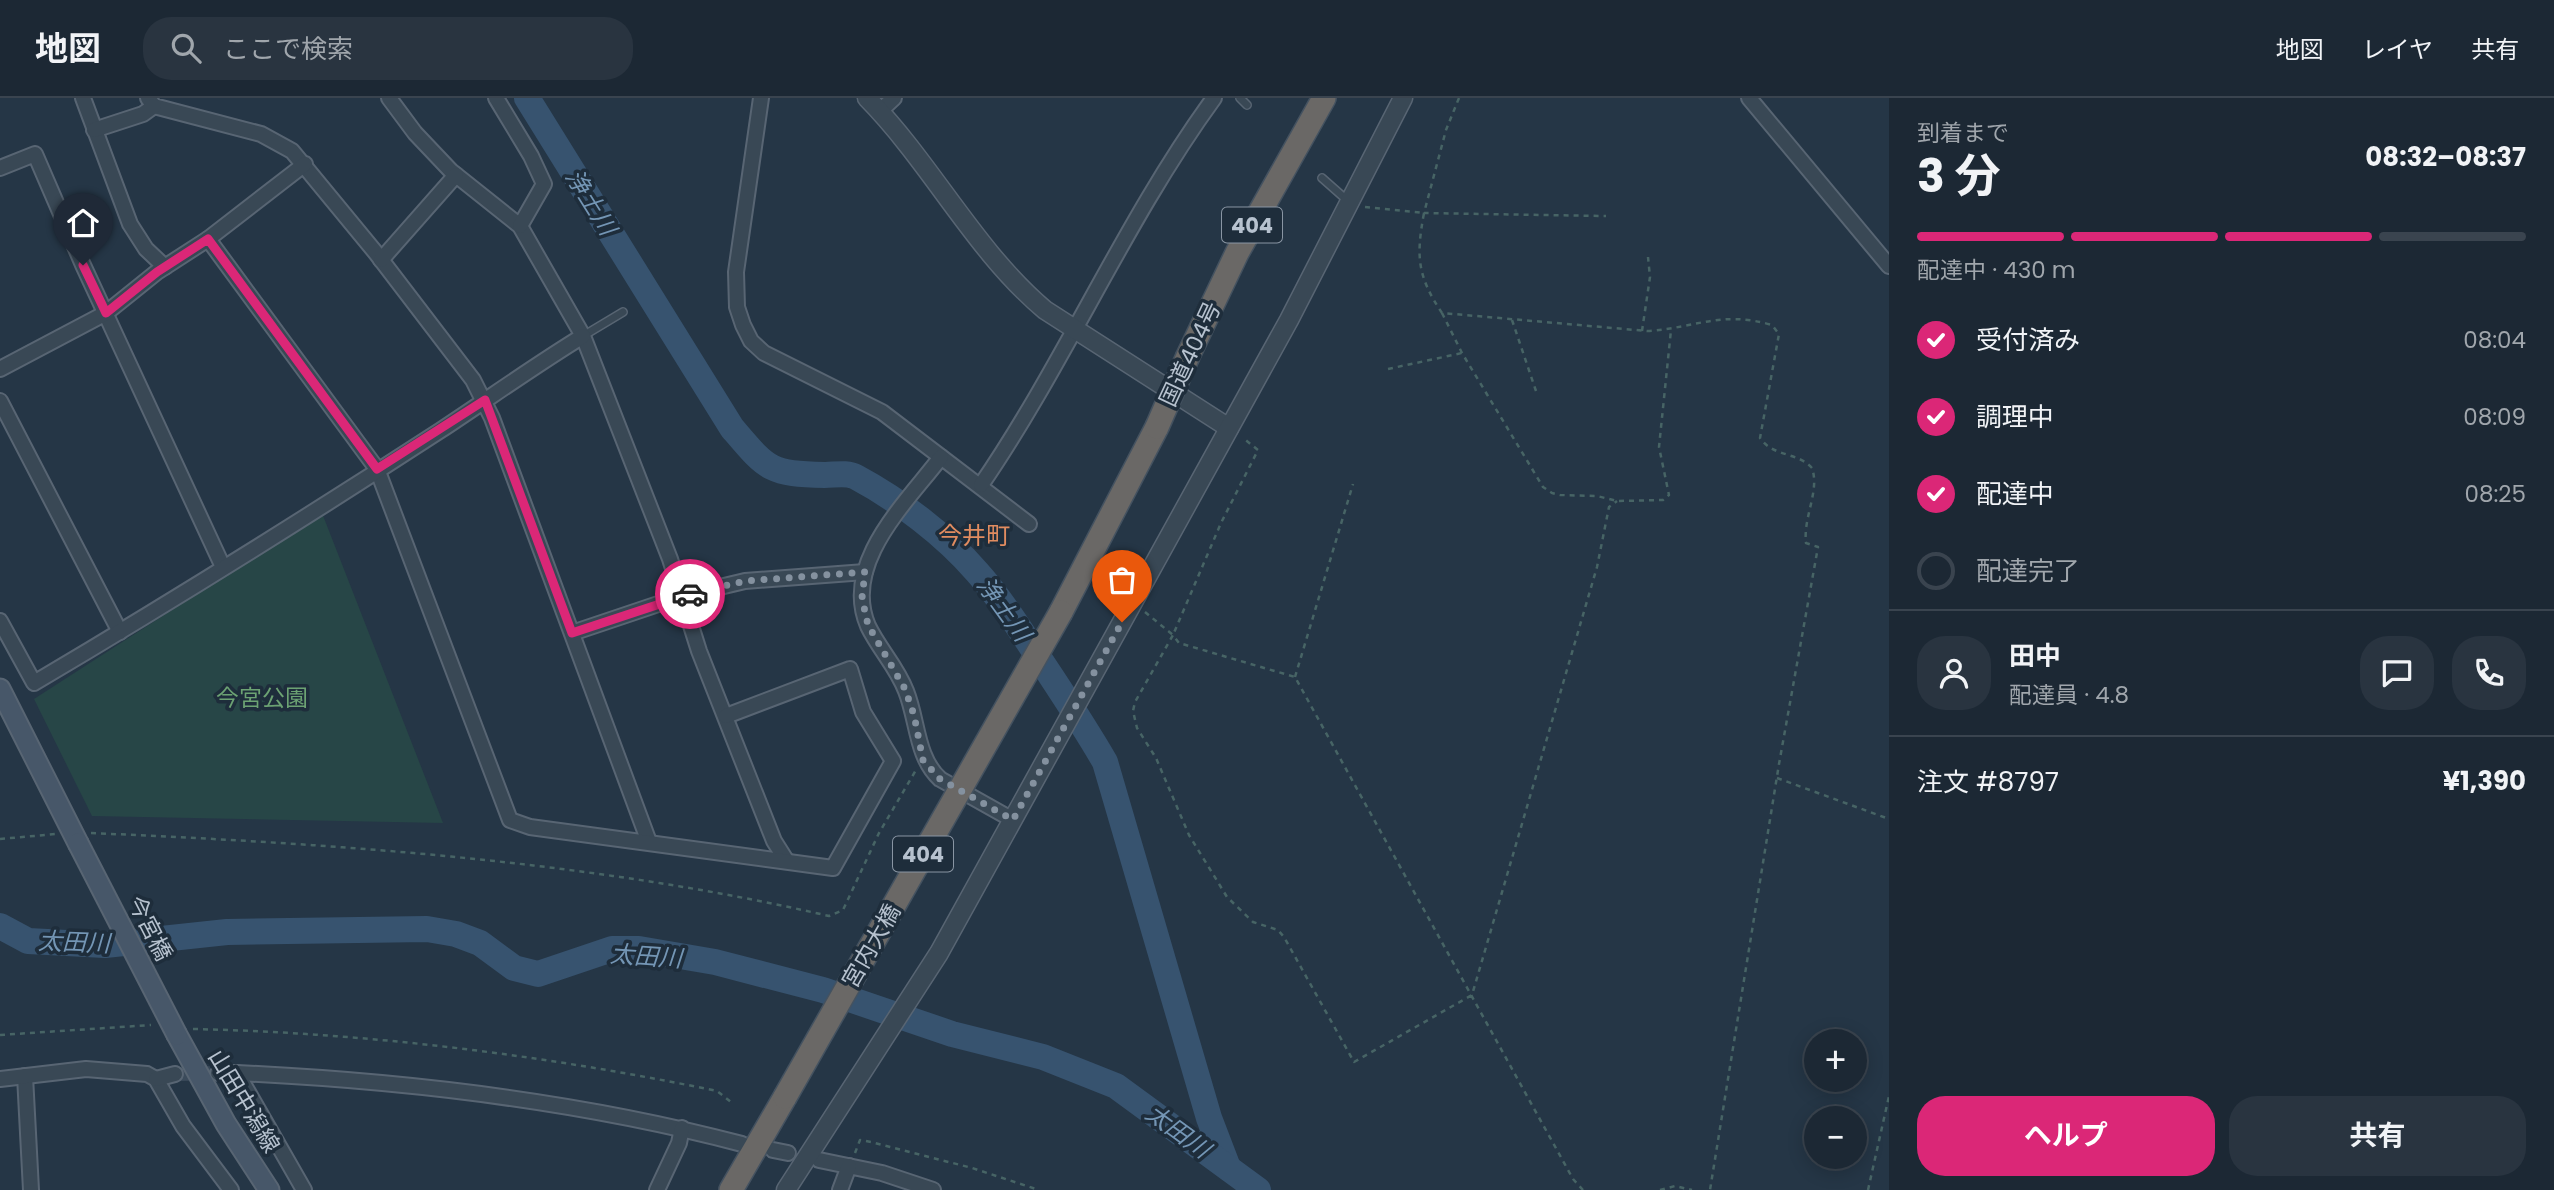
<!DOCTYPE html>
<html lang="ja">
<head>
<meta charset="utf-8">
<style>
	:root { --surface:#1c2834; --page:#293440; --text:#f1f3f6; --muted:#a0a6ac; --line:#3a444f; --accent:#db2777 }
	body { margin:0; font-family:Poppins,"Noto Sans JP",sans-serif; background:var(--page); color:var(--text); height:100vh; display:flex; flex-direction:column; font-size:26px; white-space:nowrap }
	* { box-sizing:border-box; margin:0 }
	p { font-size:23px; color:var(--muted) }
	.icon { flex:none; width:38px; height:38px; fill:none; stroke:currentColor; stroke-width:2; stroke-linecap:round; stroke-linejoin:round }
	.map { position:relative; flex:1; overflow:hidden }
	.panel { display:flex; flex-direction:column; background:var(--surface); width:665px }
	.panel>* { flex:none }
	.controls { position:absolute; left:1804px; top:931px; display:grid; gap:14px }
	.controls a { display:grid; place-items:center; width:63px; height:63px; border-radius:50%; background:var(--surface); box-shadow:0 4px 18px #0003,0 0 0 2px var(--line); font-size:35px }
	.pin { position:absolute; display:grid; place-items:center; width:60px; height:60px; color:#fff; margin:-72px -30px; border-radius:50% 50% 50% 0; rotate:-45deg; box-shadow:0 0 7px #0007 }
	.pin .icon { rotate:45deg }
	.courier { position:absolute; display:grid; place-items:center; width:70px; height:70px; margin:-35px; border:5px solid #db2777; border-radius:50%; background:#fff; color:#222; box-shadow:0 2px 9px #0007 }
	.headline em { font-style:normal; font-weight:700 }
	.headline div { display:flex; flex-direction:column-reverse }
	.headline { display:flex; align-items:center; justify-content:space-between; height:119px; padding:0 28px }
	h1 { font-size:46px; font-weight:700; line-height:52px }
	.bar { display:grid; grid-template-columns:repeat(4,1fr); gap:10px 7px; align-content:center; height:84px; padding:0 28px }
	.bar i { height:9px; border-radius:5px; background:var(--line) }
	.bar .on { background:var(--accent) }
	.bar p { grid-column:span 4 }
	.line { display:flex; align-items:center; gap:18px; padding:0 28px; border-top:2px solid var(--line) }
	.line div { flex:1 }
	.round { display:grid; place-items:center; flex:none; width:74px; height:74px; border-radius:28px; background:var(--page) }
	ol { padding:0 28px; list-style:none }
	li { display:flex; align-items:center; gap:21px; height:77px }
	li p { margin-inline-start:auto }
	li .icon { padding:7px; border-radius:50%; background:var(--accent); color:#fff; stroke-width:4 }
	li:last-child { color:var(--muted) }
	li i { width:38px; height:38px; border:4px solid var(--line); border-radius:50% }
	.action { display:flex; gap:14px; margin-top:auto; padding:14px 28px }
	.action a { flex:1; height:80px; border-radius:28px; background:var(--accent); color:#fff; font-size:28px; font-weight:700; line-height:80px; text-align:center }
	.action a+a { background:var(--page); color:var(--text) }
	header { display:flex; align-items:center; gap:42px; box-sizing:border-box; height:98px; padding:0 35px; background:var(--surface); border-bottom:2px solid var(--line) }
	header strong { font-size:33px }
	nav { display:flex; gap:38px; margin-inline-start:auto; font-size:24px }
	.search { width:490px; height:63px; background:var(--page); display:flex; align-items:center; gap:18px; box-sizing:border-box; padding:0 24px; border-radius:28px; color:var(--muted); font-size:26px }
	main { display:flex; flex:1; min-height:0 }
	.map>svg:first-child { display:block }
	.green { fill:#274647 }
	.lines { fill:none; stroke-linecap:round; stroke-linejoin:round }
	.river { stroke:#37536f; stroke-width:26 }
	.minor-tunnel { stroke:#3b4b5b; stroke-width:14; stroke-dasharray:14 7; stroke-linecap:butt }
	.service-casing { stroke:#586573; stroke-width:10 }
	.minor-casing { stroke:#586573; stroke-width:18 }
	.tertiary-casing { stroke:#586573; stroke-width:21 }
	.secondary-casing { stroke:#586573; stroke-width:23 }
	.trunk-casing { stroke:#445260; stroke-width:26 }
	.path { stroke:#476465; stroke-width:2.5; stroke-dasharray:5 5; stroke-linecap:butt }
	.service { stroke:#394855; stroke-width:7 }
	.minor { stroke:#394855; stroke-width:14 }
	.tertiary { stroke:#394855; stroke-width:18 }
	.secondary { stroke:#475769; stroke-width:19 }
	.trunk { stroke:#6a6866; stroke-width:23 }
	.secondary-bridge-casing { stroke:#586573; stroke-width:23; stroke-linecap:butt }
	.trunk-bridge-casing { stroke:#445260; stroke-width:26; stroke-linecap:butt }
	.secondary-bridge { stroke:#475769; stroke-width:19 }
	.trunk-bridge { stroke:#6a6866; stroke-width:23 }
	.done { stroke:#84919f; stroke-width:7; stroke-dasharray:0 12.6 }
	.route { stroke:#db2777; stroke-width:9 }
	.labels { text-anchor:middle; dominant-baseline:central; stroke-width:7; stroke-linejoin:round; paint-order:stroke }
	.shield { fill:#1e2d3b; stroke:#8995a3; stroke-width:2 }
	.shield-label { font-size:21px; font-weight:bold; fill:#b7c2cf }
	.street-label { font-size:23px; fill:#b7c2cf; stroke:#1e2d3b }
	.park-label { font-size:23px; fill:#6ca273; stroke:#1e2d3b }
	.water-label { font-size:24px; font-style:italic; fill:#7496b5; stroke:#1e2d3b }
	.neighbourhood-label { font-size:24px; fill:#e18c60; stroke:#1e2d3b }
</style>
</head>
<body>
<header>
<strong>地図</strong>
<div class="search"><svg class="icon" aria-label="search" viewBox="0 0 24 24"><circle cx="10" cy="10" r="6"/><path d="M15 15l6 6"/></svg>ここで検索</div>
<nav><a>地図</a><a>レイヤ</a><a>共有</a></nav>
</header>
<main>
<div class="map">
<svg width="1889" height="1092" viewBox="0 0 1889 1092">
	<rect width="100%" height="100%" fill="#253646"/>
	<!-- green -->
	<polygon class="green" points="322,415 443,725 92,718 34,601"/>
	<g class="lines">
		<!-- river -->
		<g class="river">
			<path d="M 527,0 L 732,330 C 767,371 769,376 825,377 C 835,377 847,374 856,379 C 899,402 945,437 977,474 C 1003,503 1023,537 1045,569 C 1066,601 1086,631 1105,664 L 1209,1020 L 1227,1067"/>
			<polyline points="0,828 28,843 105,847 227,834 427,831 456,836 480,845 514,870 538,876 612,851 639,851 715,864 823,892 952,936 1043,959 1116,988 1258,1092"/>
		</g>
		<!-- minor-tunnel -->
		<polyline class="minor-tunnel" points="175,976 218,975"/>
		<!-- service casing -->
		<g class="service-casing">
			<g id="service">
				<polyline points="1240,0 1247,7"/>
				<polyline points="1322,80 1348,103"/>
				<polyline points="583,238 623,214"/>
			</g>
		</g>
		<!-- minor casing -->
		<g class="minor-casing">
			<g id="minor">
				<polyline points="83,0 130,126 146,151 165,169"/>
				<polyline points="148,0 154,8 261,36 292,53 376,155 473,282 492,320 649,744"/>
				<polyline points="389,0 415,35 451,73 520,128 583,238 670,461 699,553 774,743 786,762"/>
				<polyline points="496,0 531,58 544,86 520,128"/>
				<polyline points="761,0 736,174 737,209 743,227 751,243 764,255 882,314 1029,426"/>
				<polyline points="1749,0 1889,168"/>
				<polyline points="880,13 894,0"/>
				<polyline points="94,32 143,16 154,8"/>
				<polyline points="0,70 35,56 83,167 223,469"/>
				<polyline points="208,141 377,371 510,722 530,729 833,770 893,663 863,614 850,571 726,618"/>
				<polyline points="381,162 456,77"/>
				<polyline points="0,271 106,215 157,174 208,141 305,66"/>
				<polyline points="0,303 120,534"/>
				<path d="M 941,359 C 907,404 841,465 868,528 C 879,551 897,569 906,593 C 918,623 916,659 940,681 L 1013,722"/>
				<path d="M 981,387 C 1066,263 1125,122 1214,0"/>
				<path d="M 0,523 L 34,585 C 171,504 307,419 441,332 C 488,301 534,268 583,238"/>
				<polyline points="572,535 682,498 745,483 865,474"/>
				<polyline points="218,975 237,975 304,1092"/>
				<path d="M 237,975 C 407,983 578,1003 742,1046"/>
				<polyline points="25,978 31,1092"/>
				<polyline points="0,981 86,971 147,976 156,981 183,1028 231,1092"/>
				<polyline points="156,981 175,976"/>
				<polyline points="773,1052 788,1055"/>
				<polyline points="819,1062 882,1075 933,1092"/>
				<polyline points="657,1092 679,1045 682,1030"/>
				<polyline points="840,1092 849,1068"/>
			</g>
		</g>
		<!-- tertiary casing -->
		<g class="tertiary-casing">
			<g id="tertiary">
				<path d="M 867,0 C 932,66 974,152 1045,212 L 1229,330"/>
				<polyline points="786,1092 939,855 1289,222 1403,0"/>
			</g>
		</g>
		<!-- secondary casing -->
		<g class="secondary-casing">
			<g id="secondary">
				<polyline points="0,591 78,745"/>
				<polyline points="177,937 226,1026 269,1092"/>
			</g>
		</g>
		<!-- trunk casing -->
		<g class="trunk-casing">
			<g id="trunk">
				<polyline points="1188,258 1237,155 1324,0"/>
				<polyline points="1061,514 1157,329"/>
				<polyline points="731,1092 785,999"/>
			</g>
		</g>
		<!-- path -->
		<g class="path">
			<polyline points="1459,0 1446,32 1424,115 1606,118"/>
			<path d="M 1365,109 L 1424,115 C 1416,158 1417,178 1442,215 L 1647,233 C 1697,230 1720,212 1772,227 L 1779,236 L 1760,340 C 1773,359 1798,354 1812,370 C 1820,393 1803,419 1806,445 L 1818,449 L 1779,666 L 1710,1092"/>
			<polyline points="1442,215 1462,255 1543,389 1552,395 1560,397 1597,398 1617,403 1663,402 1669,397 1659,349 1671,232"/>
			<polyline points="1512,222 1536,293"/>
			<polyline points="1642,233 1650,179 1648,159"/>
			<polyline points="1388,271 1462,255"/>
			<polyline points="1107,484 1117,493"/>
			<polyline points="1145,514 1173,537 1221,425 1258,352 1243,340"/>
			<polyline points="1295,579 1353,386"/>
			<polyline points="1777,680 1889,721"/>
			<path d="M 91,735 C 338,746 587,762 829,818 L 843,812 L 879,735 L 916,672"/>
			<polyline points="0,741 56,736"/>
			<path d="M 193,931 C 369,935 544,957 717,993 L 731,1004"/>
			<polyline points="0,937 151,927"/>
			<polyline points="855,1055 860,1042 871,1044 972,1070 1039,1092"/>
			<polyline points="1583,1092 1573,1081 1295,579 1179,545 1173,537 1135,604 1133,613 1137,630 1156,660 1189,737 1227,799 1253,824 1278,832 1284,839 1354,964 1472,897 1597,469 1609,409 1617,403"/>
			<polyline points="1660,1092 1675,1088 1692,1092"/>
			<polyline points="1868,1092 1889,998"/>
		</g>
		<!-- service -->
		<use href="#service" class="service"/>
		<!-- minor -->
		<use href="#minor" class="minor"/>
		<!-- tertiary -->
		<use href="#tertiary" class="tertiary"/>
		<!-- secondary -->
		<use href="#secondary" class="secondary"/>
		<!-- trunk -->
		<use href="#trunk" class="trunk"/>
		<!-- secondary-bridge casing -->
		<g class="secondary-bridge-casing">
			<polyline id="secondary-bridge" points="78,745 177,937"/>
		</g>
		<!-- trunk-bridge casing -->
		<g class="trunk-bridge-casing">
			<g id="trunk-bridge">
				<polyline points="1157,329 1188,258"/>
				<polyline points="785,999 1061,514"/>
			</g>
		</g>
		<!-- secondary-bridge -->
		<use href="#secondary-bridge" class="secondary-bridge"/>
		<!-- trunk-bridge -->
		<use href="#trunk-bridge" class="trunk-bridge"/>
	</g>
	<g class="lines">
		<!-- done -->
		<polyline class="done" points="690,496 745,483 865,474 862,500 868,527 905,591 914,617 923,662 940,681 1013,722 1122,524"/>
		<!-- route -->
		<polyline class="route" points="83,167 106,215 157,174 208,141 377,371 485,302 572,535 690,496"/>
	</g>
	<g class="labels">
		<!-- shield labels -->
		<g class="shield">
			<rect x="1222" y="109.5" width="60" height="35" rx="5"/>
			<rect x="893" y="738.5" width="60" height="35" rx="5"/>
		</g>
		<g class="shield-label">
			<text x="1252" y="127">404</text>
			<text x="923" y="756">404</text>
		</g>
		<!-- street labels -->
		<g class="street-label">
			<text transform="translate(1190 256) rotate(-65)">国道404号</text>
			<text transform="translate(150 830) rotate(63)">今宮橋</text>
			<text transform="translate(871 848) rotate(-60)">宮内大橋</text>
			<text transform="translate(244 1003) rotate(59)">山田中潟線</text>
		</g>
		<!-- park labels -->
		<g class="park-label">
			<text x="262" y="600">今宮公園</text>
		</g>
		<!-- water labels -->
		<g class="water-label">
			<text transform="translate(591 104) rotate(58)">浄土川</text>
			<text transform="translate(1004 511) rotate(54)">浄土川</text>
			<text transform="translate(74 844) rotate(2)">太田川</text>
			<text transform="translate(646 858) rotate(4)">太田川</text>
			<text transform="translate(1178 1033) rotate(36)">太田川</text>
		</g>
		<!-- neighbourhood labels -->
		<g class="neighbourhood-label">
			<text x="974" y="437">今井町</text>
		</g>
	</g>
</svg>
<div class="controls">
<a>+</a>
<a>−</a>
</div>
<div class="pin" style="left:1122px;top:524px;background:#ea580c"><svg class="icon" aria-label="bag" viewBox="0 0 24 24"><path d="M5 8h14l-1 12H6zM9 8a3 3 0 0 1 6 0"/></svg></div>
<div class="pin" style="left:83px;top:167px;background:#1f2937"><svg class="icon" aria-label="home" viewBox="0 0 24 24"><path d="M3 11l9-7 9 7M6 9v11h12V9"/></svg></div>
<div class="courier" style="left:690px;top:496px"><svg class="icon" aria-label="car" viewBox="0 0 24 24"><path d="M5 17H2v-5l4-1 3-4h7l3 4 3 1v5h-3M9 17h6M6 11h13"/><circle cx="7" cy="17" r="2"/><circle cx="17" cy="17" r="2"/></svg></div>
</div>
<section class="panel">
<div class="headline"><div><h1>3 分</h1><p>到着まで</p></div><em>08:32–08:37</em></div>
<div class="bar"><i class="on"></i><i class="on"></i><i class="on"></i><i></i><p>配達中 · 430 m</p></div>
<ol>
<li><svg class="icon" aria-label="check" viewBox="0 0 24 24"><path d="M5 12l5 5 9-10"/></svg>受付済み<p>08:04</p></li>
<li><svg class="icon" aria-label="check" viewBox="0 0 24 24"><path d="M5 12l5 5 9-10"/></svg>調理中<p>08:09</p></li>
<li><svg class="icon" aria-label="check" viewBox="0 0 24 24"><path d="M5 12l5 5 9-10"/></svg>配達中<p>08:25</p></li>
<li><i></i>配達完了</li>
</ol>
<div class="line" style="height:126px"><a class="round"><svg class="icon" aria-label="person" viewBox="0 0 24 24"><circle cx="12" cy="8" r="4"/><path d="M4 21q1-7 8-7t8 7"/></svg></a><div><b>田中</b><p>配達員 · 4.8</p></div><a class="round"><svg class="icon" aria-label="chat" viewBox="0 0 24 24"><path d="M4 5h16v11H9l-5 4z"/></svg></a><a class="round"><svg class="icon" aria-label="phone" viewBox="0 0 24 24"><path d="M5 4h4l2 5-3 2q2 4 5 5l2-3 5 2v4C11 20 4 13 5 4z"/></svg></a></div>
<div class="line" style="height:91px"><div>注文 #8797</div><b>¥1,390</b></div>
<div class="action"><a>ヘルプ</a><a>共有</a></div>
</section>
</main>
</body>
</html>
